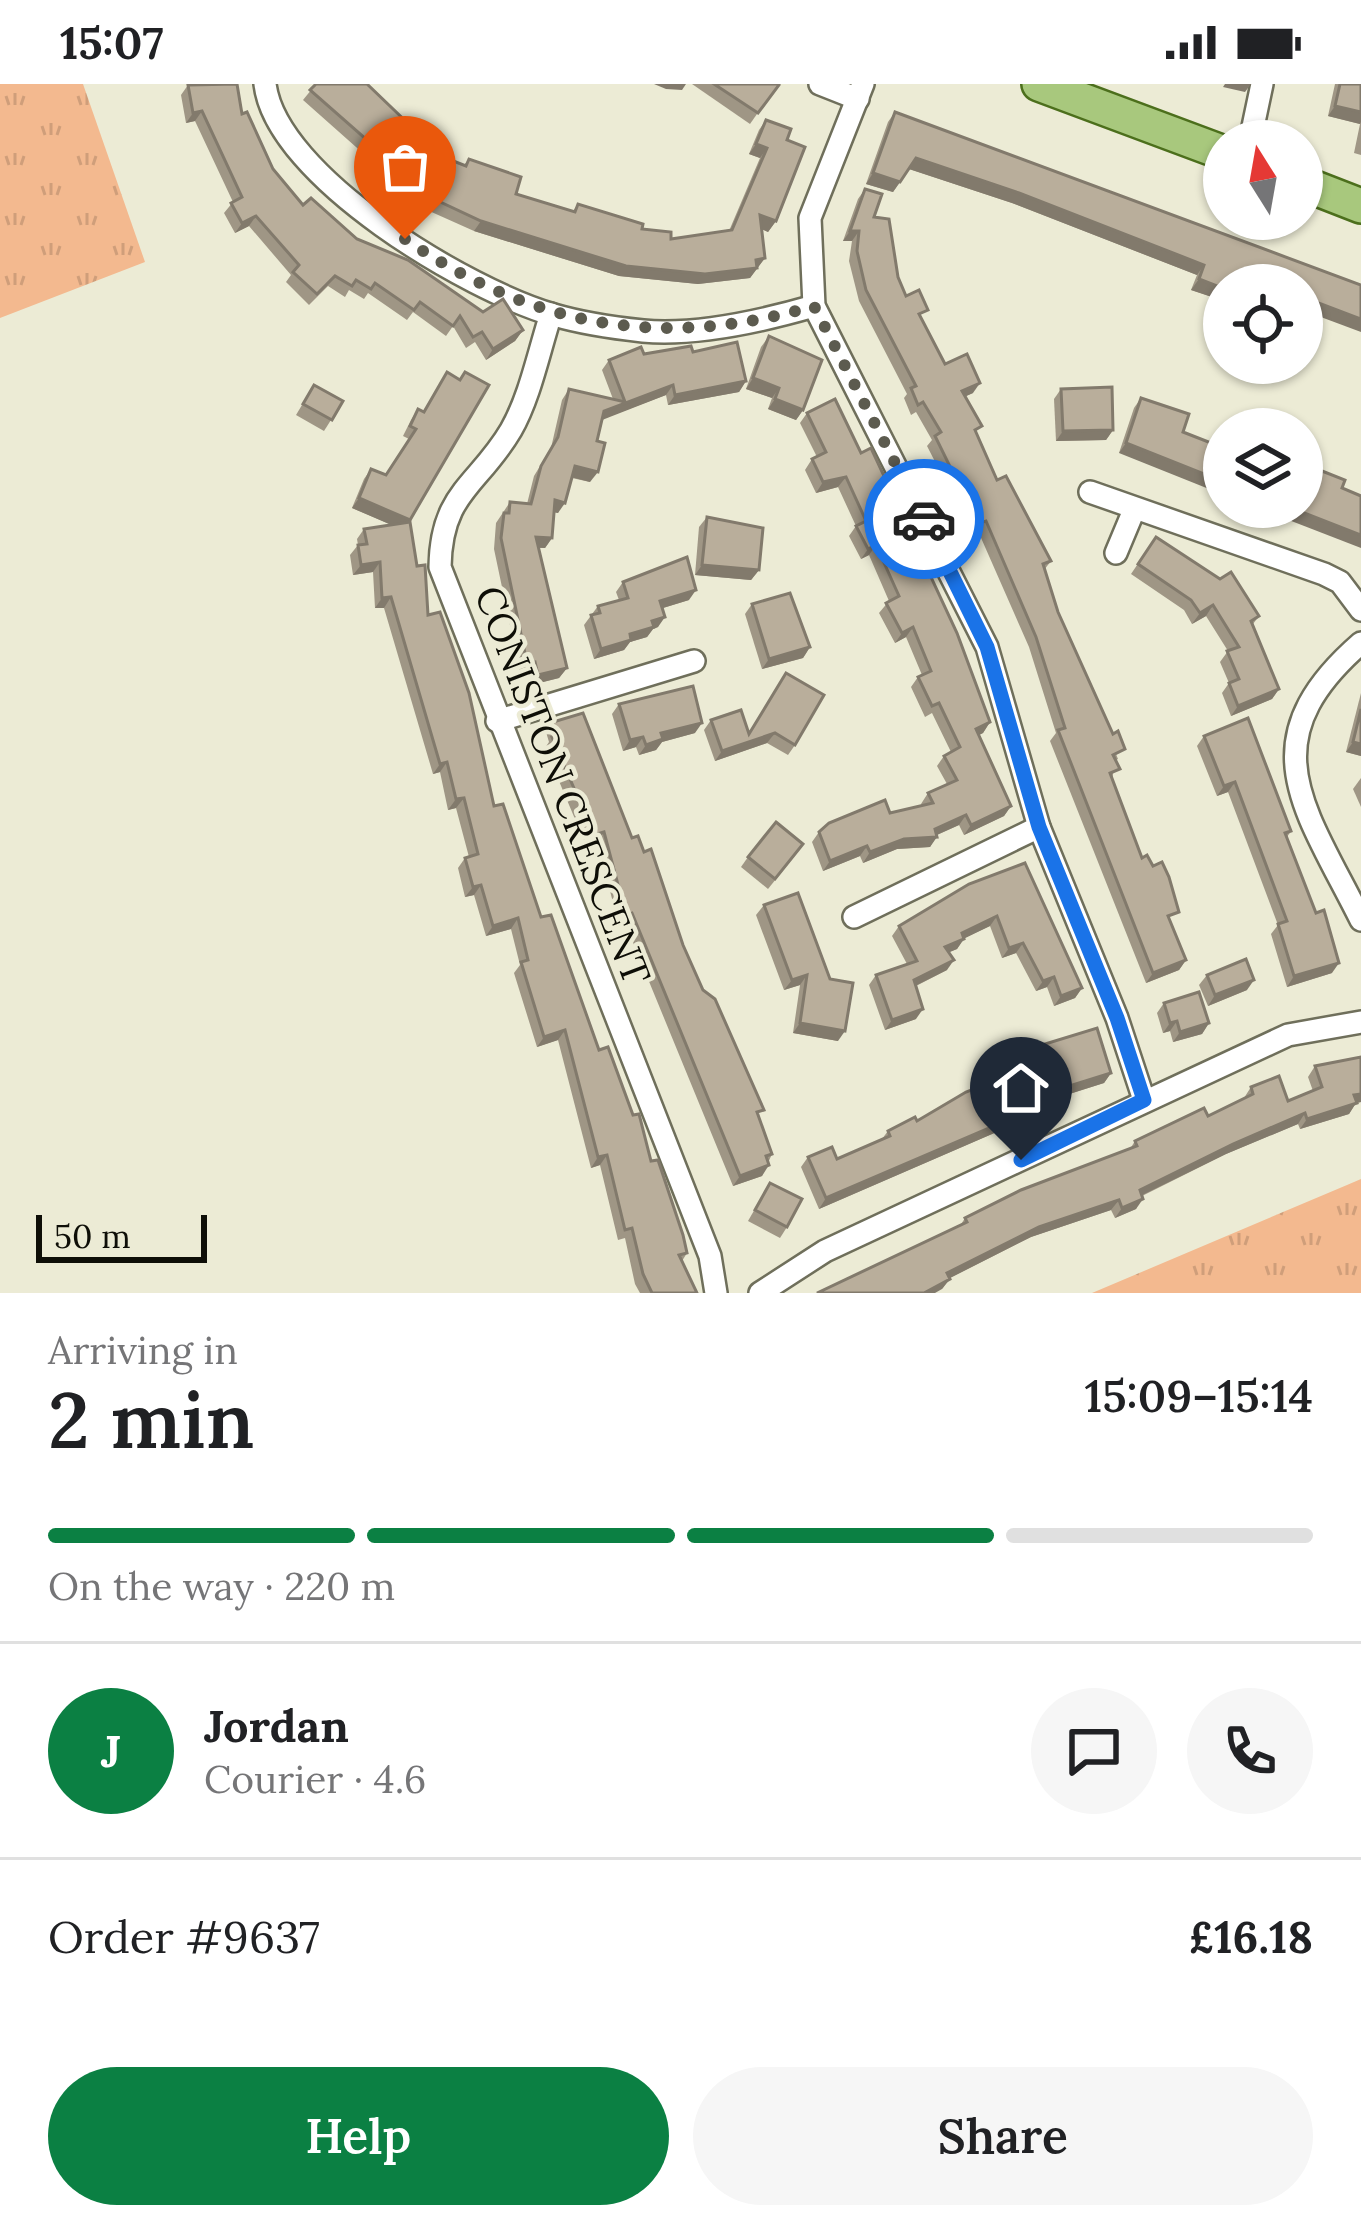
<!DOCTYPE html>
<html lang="en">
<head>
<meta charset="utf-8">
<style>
	:root { --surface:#fff; --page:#f6f6f6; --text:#202124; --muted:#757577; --line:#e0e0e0; --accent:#0b8043 }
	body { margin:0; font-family:Lora,serif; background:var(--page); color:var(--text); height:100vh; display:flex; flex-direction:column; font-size:45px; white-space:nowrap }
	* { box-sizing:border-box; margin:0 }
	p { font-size:39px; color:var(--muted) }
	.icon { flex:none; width:66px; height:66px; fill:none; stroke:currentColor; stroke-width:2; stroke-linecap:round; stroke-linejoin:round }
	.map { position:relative; height:1209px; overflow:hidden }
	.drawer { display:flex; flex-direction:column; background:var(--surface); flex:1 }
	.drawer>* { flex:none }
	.needle { width:78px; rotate:349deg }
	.tools { position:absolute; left:1203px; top:36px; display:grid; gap:24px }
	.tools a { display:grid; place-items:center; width:120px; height:120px; border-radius:50%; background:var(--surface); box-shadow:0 3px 9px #0004; font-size:60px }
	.scale { position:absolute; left:36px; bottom:30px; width:171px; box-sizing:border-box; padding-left:12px; border:6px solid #0e0e07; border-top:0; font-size:33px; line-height:42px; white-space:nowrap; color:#0e0e07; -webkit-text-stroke:9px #ecebd5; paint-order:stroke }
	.pin { position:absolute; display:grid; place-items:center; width:102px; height:102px; color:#fff; margin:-123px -51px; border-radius:50% 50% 50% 0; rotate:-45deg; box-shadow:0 0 12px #0007 }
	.pin .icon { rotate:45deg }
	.courier { position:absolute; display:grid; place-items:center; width:120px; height:120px; margin:-60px; border:9px solid #1a73e8; border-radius:50%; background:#fff; color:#222; box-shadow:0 3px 15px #0007 }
	.overview em { font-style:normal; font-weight:600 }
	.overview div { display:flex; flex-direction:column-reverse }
	.overview { display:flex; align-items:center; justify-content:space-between; height:204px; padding:0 48px }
	h1 { font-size:78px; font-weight:600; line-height:90px }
	.bar { display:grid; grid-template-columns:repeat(4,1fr); gap:18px 12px; align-content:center; height:144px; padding:0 48px }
	.bar i { height:15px; border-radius:9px; background:var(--line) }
	.bar .on { background:var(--accent) }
	.bar p { grid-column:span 4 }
	.line { display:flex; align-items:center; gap:30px; padding:0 48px; border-top:3px solid var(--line) }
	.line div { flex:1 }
	.round { display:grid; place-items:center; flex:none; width:126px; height:126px; border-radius:63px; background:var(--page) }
	.button { display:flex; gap:24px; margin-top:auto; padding:24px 48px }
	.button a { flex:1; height:138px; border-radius:72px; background:var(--accent); color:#fff; font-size:48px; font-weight:600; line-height:138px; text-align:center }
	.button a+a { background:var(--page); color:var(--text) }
	.status { display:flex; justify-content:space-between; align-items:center; height:84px; padding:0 60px; background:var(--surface); direction:ltr }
	.status svg { height:33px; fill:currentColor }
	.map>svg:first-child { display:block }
	.grass { fill:url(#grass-tufts) }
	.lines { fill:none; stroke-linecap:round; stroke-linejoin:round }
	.street-casing { stroke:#6f6f5b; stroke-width:26 }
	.primary-casing { stroke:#4c6f1c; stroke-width:38 }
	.street { stroke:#fff; stroke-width:21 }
	.primary { stroke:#a8c87d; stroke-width:33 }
	.wall { fill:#9f9685 }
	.shaded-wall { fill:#827a6c }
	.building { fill:#b9ae9b; stroke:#827a6c; stroke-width:3 }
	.done { stroke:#5c5b4f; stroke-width:12; stroke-dasharray:0 21.6 }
	.route { stroke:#1a73e8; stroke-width:15 }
	.labels { text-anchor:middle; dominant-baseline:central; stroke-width:9; stroke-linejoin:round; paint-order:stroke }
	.street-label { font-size:39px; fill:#0e0e07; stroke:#ecebd5 }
</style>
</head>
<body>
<div class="status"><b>15:07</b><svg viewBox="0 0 49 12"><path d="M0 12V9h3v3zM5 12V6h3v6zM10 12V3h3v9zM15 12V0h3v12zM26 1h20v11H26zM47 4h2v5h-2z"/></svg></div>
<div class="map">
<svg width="1361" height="1209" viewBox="0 0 1361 1209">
	<defs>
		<pattern id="grass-tufts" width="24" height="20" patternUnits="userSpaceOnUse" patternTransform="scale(3)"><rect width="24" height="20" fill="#f3b98f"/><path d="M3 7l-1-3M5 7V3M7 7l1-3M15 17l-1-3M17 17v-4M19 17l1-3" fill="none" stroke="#cf9e7a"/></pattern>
	</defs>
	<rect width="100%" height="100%" fill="#ecebd5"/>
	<!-- grass -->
	<g class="grass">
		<polygon points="0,0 83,0 145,178 0,234"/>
		<polygon points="1361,1095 1361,1209 1092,1209 1347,1101"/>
	</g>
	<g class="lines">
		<!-- street casing -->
		<g class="street-casing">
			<g id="street">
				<path d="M 265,0 C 276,93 469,207 554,231 C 581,239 615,244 643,247 C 698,252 762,237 814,222"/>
				<polyline points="820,0 858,15"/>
				<polyline points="863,0 810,134 814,222 987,563 1039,743 1117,934 1144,1016"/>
				<polyline points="1250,57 1262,0"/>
				<path d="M 551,230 C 539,267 530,313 511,346 C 478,402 441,408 440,483 L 710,1172 L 716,1209"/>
				<polyline points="1090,408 1324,490 1340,498 1361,526"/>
				<polyline points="1116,469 1134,426"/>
				<path d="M 1361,559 C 1247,658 1305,724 1361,836"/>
				<polyline points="497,637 694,577"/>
				<polyline points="854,833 1039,743"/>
				<polyline points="760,1209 825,1167 1288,951 1361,938"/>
			</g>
		</g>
		<!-- primary casing -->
		<g class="primary-casing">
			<g id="primary">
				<polyline points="1039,0 1224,69"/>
				<polyline points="1302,99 1361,122"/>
			</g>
		</g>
		<!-- street -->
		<use href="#street" class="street"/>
		<!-- primary -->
		<use href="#primary" class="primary"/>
	</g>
	<!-- wall -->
	<g class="wall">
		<polygon points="316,0 443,73 464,81 469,75 516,110 573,127 578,120 671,155 729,147 760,74 749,70 759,46 766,36 787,56 776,137 768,148 762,145 765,174 750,194 698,200 619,192 474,147 427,126 303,16"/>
		<polygon points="692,0 778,0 750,40"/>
		<polygon points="1335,0 1361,0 1361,71 1354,69 1360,40 1328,32"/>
		<polygon points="188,1 242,30 273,85 303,121 357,155 483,228 523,246 515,257 486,276 475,258 466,264 453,242 446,252 413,228 407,236 368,209 364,215 349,206 345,213 328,202 309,221 286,198 291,191 249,142 235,149 224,129 233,118 195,37 186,39 181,11"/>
		<polygon points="895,28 1361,201 1304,227 1302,230 1302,201 1224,201 1224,208 1219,209 1215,214 1191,206 1197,191 1012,119 909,85 893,108 866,100 888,38"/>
		<polygon points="865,105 874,133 906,212 922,235 945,280 973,309 966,312 977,350 997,396 1051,477 1044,486 1058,528 1118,675 1116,676 1112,695 1142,774 1186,876 1179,886 1146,899 1050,657 1056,649 1029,563 978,447 973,450 951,409 927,362 932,356 916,328 911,331 904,314 907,310 859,217 849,177 852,157 843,157 858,115"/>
		<polygon points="769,252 803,326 796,336 768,325 772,314 746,305 761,263"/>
		<polygon points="693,268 746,297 739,308 668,321 666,311 602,335 590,398 572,394 558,429 554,428 552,454 545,464 539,464 567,584 559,594 531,601 527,588 520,589 494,465 496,439 510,418 527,420 534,392 551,364 562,316 569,305 613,315 602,286 609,276 644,270"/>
		<polygon points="447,288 408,439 428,531 494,722 599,966 633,1031 687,1169 682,1177 697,1209 640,1209 635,1200 625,1154 618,1156 600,1081 591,1084 558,956 537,963 514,889 520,881 511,845 486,852 474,811 465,813 458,784 465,774 469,773 456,724 448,726 440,688 433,690 384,524 375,524 373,488 353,491 350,471 358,461 357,455 364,445 392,441 352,424 364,395 371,385 385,391 409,355 403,352 411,336 418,325 423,328"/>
		<polygon points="314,301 343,317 324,347 296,331"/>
		<polygon points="1061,305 1113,346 1106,356 1056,357 1054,315"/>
		<polygon points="1141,314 1183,348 1119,369 1134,324"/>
		<polygon points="807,329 990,638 983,649 979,651 1011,722 1004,732 964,751 959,741 937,751 930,763 897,765 863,779 860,772 823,787 812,758 819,748 922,721 921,720 928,709 947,700 937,682 944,672 951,668 932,629 925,633 911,603 918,593 922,591 906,553 895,559 879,529 889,517 869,471 861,475 849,452 856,442 838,403 816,409 805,386 812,375 817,373 800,339"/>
		<polygon points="707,433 759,486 751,496 695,491 699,443"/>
		<polygon points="1156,453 1259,532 1253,540 1279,605 1272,615 1231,632 1222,609 1229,599 1220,578 1228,567 1206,532 1192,540 1184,526 1131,490"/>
		<polygon points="623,498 689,516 663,524 658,543 653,545 647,553 630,558 624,566 594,575 584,541 598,522 619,516 616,508"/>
		<polygon points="752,520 810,563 803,574 762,585 745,530"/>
		<polygon points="779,600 795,661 788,671 767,659 715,677 704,646 711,636 749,649"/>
		<polygon points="1361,609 1361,672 1346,668"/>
		<polygon points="619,620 695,649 662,658 656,666 639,671 636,663 623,667 612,630"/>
		<polygon points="553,638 632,754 683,861 759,1033 772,1070 762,1092 733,1102 625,839 619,841 597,758 586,761 545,664 549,658 546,648"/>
		<polygon points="1204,652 1291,747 1287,753 1332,889 1287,903 1271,850 1278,841 1228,708 1217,712 1197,662"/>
		<polygon points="1361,694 1361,723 1353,705"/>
		<polygon points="796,770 768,805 741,783 748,773"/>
		<polygon points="969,800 1082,904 1075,914 1054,922 1047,903 1036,907 1016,869 1002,874 990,842 964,854 957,865 949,868 947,886 916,902 916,935 885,946 869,901 876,891 907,880 892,852 899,842"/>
		<polygon points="798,809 838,957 793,949 800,901 784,906 756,831 764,821"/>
		<polygon points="1207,891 1247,906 1208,922 1199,901"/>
		<polygon points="1164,919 1209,939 1202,950 1173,958 1170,947 1163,949 1157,929"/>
		<polygon points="1045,960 1111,989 1104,999 1063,1012 1057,1020 1028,1029 1022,1037 819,1125 801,1083 808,1073 837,1075 882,1055 888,1047 917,1037 991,999 998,989 1039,976 1038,971"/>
		<polygon points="1361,973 1361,1018 1356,1019 1349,1030 1300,1045 1298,1040 1226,1070 1142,1112 1136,1125 1115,1134 1111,1126 1031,1153 950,1194 942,1205 960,1142 965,1134 1130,1065 1135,1057 1208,1032 1244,1014 1251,1003 1288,1017 1313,1007 1308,993 1315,982"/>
		<polygon points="770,1099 787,1143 780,1154 748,1137"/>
	</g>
	<!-- shaded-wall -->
	<g class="shaded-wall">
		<polygon points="654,0 686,0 682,6 666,5"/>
		<polygon points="1225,0 1251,0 1245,8 1223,3"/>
		<polygon points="1335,22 1361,28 1361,38 1360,40 1328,32"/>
		<polygon points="202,27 195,37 186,39 193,29"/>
		<polygon points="756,60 767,64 760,74 749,70"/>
		<polygon points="916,74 1019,109 1204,181 1197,191 1012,119 909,85"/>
		<polygon points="873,89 900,98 893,108 866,100"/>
		<polygon points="760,131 776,137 768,148 753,141"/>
		<polygon points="256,132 249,142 235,149 242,139"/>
		<polygon points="481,137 756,176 765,174 750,194 698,200 619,192 474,147"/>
		<polygon points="850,147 859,147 852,157 843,157"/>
		<polygon points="1199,195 1224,198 1249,198 1258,201 1224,201 1224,208 1219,209 1215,214 1191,206"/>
		<polygon points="1308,215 1361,235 1361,248 1302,226"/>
		<polygon points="523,246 515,257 486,276 493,265"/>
		<polygon points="753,294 779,304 772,314 746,305"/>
		<polygon points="746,297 739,308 668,321 675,311"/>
		<polygon points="980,299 973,309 955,317 962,307"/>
		<polygon points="673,301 666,311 597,338 604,327"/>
		<polygon points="775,315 803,326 796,336 768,325"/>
		<polygon points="1113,346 1106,356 1056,357 1063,347"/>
		<polygon points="1126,359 1224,398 1224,411 1119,369"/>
		<polygon points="575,382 598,388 590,398 567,392"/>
		<polygon points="846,393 838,403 816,409 823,398"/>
		<polygon points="359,414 410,436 403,446 352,424"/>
		<polygon points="555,416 565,419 558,429 548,427"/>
		<polygon points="1255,423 1289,423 1361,451 1361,464"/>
		<polygon points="536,453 552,454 545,464 529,463"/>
		<polygon points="876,461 869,471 861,475 868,465"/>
		<polygon points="380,478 373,488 353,491 361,481"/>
		<polygon points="702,481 759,486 751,496 695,491"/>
		<polygon points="696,506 689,516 653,527 660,517"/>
		<polygon points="391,513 384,524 375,524 382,514"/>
		<polygon points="1213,521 1206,532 1192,540 1200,529"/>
		<polygon points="665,533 658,543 653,545 647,553 630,558 624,566 594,575 601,565 652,537"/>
		<polygon points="913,543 906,553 895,559 902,549"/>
		<polygon points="810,563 803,574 762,585 769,575"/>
		<polygon points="535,578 527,588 520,589 527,579"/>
		<polygon points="567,584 559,594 531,601 538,591"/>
		<polygon points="1279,605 1272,615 1231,632 1238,622"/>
		<polygon points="990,638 983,649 969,656 976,645"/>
		<polygon points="702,639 695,649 662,658 656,666 639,671 646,661 661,649"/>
		<polygon points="775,649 767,659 715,677 722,667"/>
		<polygon points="643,653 636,663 623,667 630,656"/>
		<polygon points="1353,658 1361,660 1361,672 1346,668"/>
		<polygon points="447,678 440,688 433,690 440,680"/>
		<polygon points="1235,698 1228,708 1217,712 1224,702"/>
		<polygon points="464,714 456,724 448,726 456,715"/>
		<polygon points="1011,722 1004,732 964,751 971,741"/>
		<polygon points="966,731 959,741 932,753 937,753 930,763 897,765 863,779 870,768 935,745"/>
		<polygon points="604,748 597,758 586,761 594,751"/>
		<polygon points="867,762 860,772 823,787 830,777"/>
		<polygon points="481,801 474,811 465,813 473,803"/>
		<polygon points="997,832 990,842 955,859 962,849"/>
		<polygon points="518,834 511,845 486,852 493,842"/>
		<polygon points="964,855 957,865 938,873 945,863"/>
		<polygon points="1023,859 1016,869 1002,874 1009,864"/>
		<polygon points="954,876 947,886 907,906 914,896"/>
		<polygon points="1186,876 1179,886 1146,899 1153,889"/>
		<polygon points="1339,879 1332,889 1287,903 1294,892"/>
		<polygon points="807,891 800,901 784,906 792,896"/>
		<polygon points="1054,893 1047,903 1036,907 1043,897"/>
		<polygon points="1254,896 1247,906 1208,922 1215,911"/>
		<polygon points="1082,904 1075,914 1054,922 1061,912"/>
		<polygon points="923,925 916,935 885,946 892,936"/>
		<polygon points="1177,937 1170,947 1163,949 1170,939"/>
		<polygon points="800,939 845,947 838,957 793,949"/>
		<polygon points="1209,939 1202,950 1173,958 1180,948"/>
		<polygon points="565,946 558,956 537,963 544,953"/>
		<polygon points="1111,989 1104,999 1063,1012 1057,1020 1028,1029 1022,1037 819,1125 826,1114 1063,1004"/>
		<polygon points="1361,1010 1361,1018 1356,1019 1349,1030 1300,1045 1307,1035"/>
		<polygon points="1305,1029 1298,1040 1226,1070 1132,1116 1140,1106 1233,1060"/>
		<polygon points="607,1071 600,1081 591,1084 598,1073"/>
		<polygon points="769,1081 762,1092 733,1102 740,1092"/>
		<polygon points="1143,1115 1136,1125 1115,1134 1122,1124"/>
		<polygon points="1119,1116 1111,1126 1031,1153 940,1199 947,1189 1039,1143"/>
		<polygon points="950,1195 942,1205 935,1209 924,1209"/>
	</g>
	<!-- building -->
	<g class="building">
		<polygon points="237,0 242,30 247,28 273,85 303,121 311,114 357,155 408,176 483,228 503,215 523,246 493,265 482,248 473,253 460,232 453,242 420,218 414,226 375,199 371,205 356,196 352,202 335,192 317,210 293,188 299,181 256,132 242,139 231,119 242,113 202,27 193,29 188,1"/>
		<polygon points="316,0 367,0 443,73 466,82 469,75 521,93 516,110 575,128 578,120 643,140 642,145 671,148 671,155 732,146 767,64 756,60 766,36 791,45 787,56 805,63 776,137 760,131 765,174 756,176 757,184 705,190 626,182 481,137 434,115 310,6"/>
		<polygon points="714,0 778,0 779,1 758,29"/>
		<polygon points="1340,0 1361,0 1361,28 1335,22"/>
		<polygon points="895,28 1361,201 1361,235 1308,215 1304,227 1302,227 1302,201 1224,198 1222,204 1199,195 1204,181 1019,109 916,74 900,98 873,89"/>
		<polygon points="865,105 882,110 874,133 889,135 898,193 906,212 919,206 928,226 919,230 945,280 967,270 980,299 962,307 982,342 975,346 997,396 1006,392 1051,477 1043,480 1058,528 1113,650 1118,647 1125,665 1113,671 1120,685 1110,689 1142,774 1147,771 1153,782 1162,778 1169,793 1179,828 1168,832 1186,876 1153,889 1058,646 1065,644 1036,553 986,437 980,439 958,399 935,352 941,348 923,318 918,321 911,304 916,302 866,206 857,167 859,147 850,147"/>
		<polygon points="769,252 822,276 803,326 775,315 779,304 753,294"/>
		<polygon points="737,258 746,297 675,311 673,301 604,327 597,357 605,359 598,388 575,382 565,419 555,416 552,454 536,453 567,584 538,591 535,578 527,579 501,454 504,429 509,429 510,418 531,420 541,382 558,353 569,305 625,318 609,276 641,263 644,270 691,262 693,268"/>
		<polygon points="447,288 460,296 465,288 489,301 410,436 359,414 371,385 386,391 416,345 410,342 418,325 424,328"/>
		<polygon points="314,301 343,317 332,336 303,320"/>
		<polygon points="1112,303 1113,346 1063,347 1061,305"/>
		<polygon points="1141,314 1189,330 1183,348 1224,364 1224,398 1126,359"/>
		<polygon points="835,315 861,369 871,364 957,549 990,638 976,645 1011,722 971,741 966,731 935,745 937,753 904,755 870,768 867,762 830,777 819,748 829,739 885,716 890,729 933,719 928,709 957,696 944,672 960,663 939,619 932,622 918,593 931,587 913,543 902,549 886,519 899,512 876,461 868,465 856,442 866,437 846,393 823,398 812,375 826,368 807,329"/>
		<polygon points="1322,387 1345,396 1342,404 1361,412 1361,451 1289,423 1302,423 1302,394 1317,399"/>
		<polygon points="707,433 763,444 759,486 702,481"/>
		<polygon points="410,438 417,482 425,481 428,531 440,528 469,609 494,722 503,720 541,833 551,831 599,966 608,963 633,1031 639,1030 651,1077 658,1076 683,1151 687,1169 679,1171 697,1209 652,1209 643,1190 632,1144 625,1146 607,1071 598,1073 565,946 544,953 521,878 528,876 518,834 493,842 481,801 473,803 465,774 478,770 464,714 456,715 447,678 440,680 391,513 382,514 380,478 361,481 358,461 367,460 364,445"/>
		<polygon points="1156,453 1220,495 1231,488 1259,532 1251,537 1279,605 1238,622 1229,599 1239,595 1227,567 1239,563 1213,521 1200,529 1191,516 1138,480"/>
		<polygon points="687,473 696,506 660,517 665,533 652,537 654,543 630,550 631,556 601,565 591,531 600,529 598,522 628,514 623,498"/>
		<polygon points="790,509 810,563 769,575 752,520"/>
		<polygon points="786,589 824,611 795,661 775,649 722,667 711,636 741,626 749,650"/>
		<polygon points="693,602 702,639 661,649 663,655 646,661 643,653 630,656 619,620"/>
		<polygon points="1361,625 1361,660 1353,658"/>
		<polygon points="583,629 632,754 638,752 644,768 651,765 683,861 703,906 715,915 764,1026 757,1028 772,1070 766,1072 769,1081 740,1092 632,829 626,831 604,748 594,751 552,653 557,652 553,638"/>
		<polygon points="1248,634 1291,747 1285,749 1316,829 1324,826 1339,879 1294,892 1278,840 1287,837 1235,698 1224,702 1204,652"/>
		<polygon points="776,738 803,760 775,795 748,773"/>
		<polygon points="1025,779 1082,904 1061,912 1054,893 1043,897 1023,859 1009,864 997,832 962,849 964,855 945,863 954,876 914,896 923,925 892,936 876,891 917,877 899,842 969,800"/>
		<polygon points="798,809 830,895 853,899 845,947 800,939 807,891 792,896 764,821"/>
		<polygon points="1246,875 1254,896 1215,911 1207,891"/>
		<polygon points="1199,908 1209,939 1180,948 1177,937 1170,939 1164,919"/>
		<polygon points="1097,944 1111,989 1063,1004 1065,1009 1027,1021 1029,1027 826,1114 808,1073 832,1063 837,1075 890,1052 888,1047 915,1033 917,1037 966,1008 1000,995 998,989 1049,973 1045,960"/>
		<polygon points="1361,973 1361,1010 1354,1011 1357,1019 1307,1035 1305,1029 1233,1060 1140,1106 1143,1115 1122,1124 1119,1116 1039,1143 947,1189 950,1195 924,1209 817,1209 967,1138 965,1134 1021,1106 1137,1062 1135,1057 1204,1024 1208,1032 1253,1010 1251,1003 1279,992 1288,1017 1322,1003 1315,982"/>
		<polygon points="770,1099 802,1115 787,1143 755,1126"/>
	</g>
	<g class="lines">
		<!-- done -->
		<path class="done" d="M 405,155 C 534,244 665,266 814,222 L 924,435"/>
		<!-- route -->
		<polyline class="route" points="924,435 987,563 1039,743 1117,934 1144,1016 1021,1076"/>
	</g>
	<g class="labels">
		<!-- street labels -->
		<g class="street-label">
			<text transform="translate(563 701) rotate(69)">CONISTON CRESCENT</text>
		</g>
	</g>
</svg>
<div class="tools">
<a><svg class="needle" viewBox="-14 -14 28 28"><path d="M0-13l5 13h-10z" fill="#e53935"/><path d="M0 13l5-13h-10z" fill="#757577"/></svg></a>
<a><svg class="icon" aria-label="locate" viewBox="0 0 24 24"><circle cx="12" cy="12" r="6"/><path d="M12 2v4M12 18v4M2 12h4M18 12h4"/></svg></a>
<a><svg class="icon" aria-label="layers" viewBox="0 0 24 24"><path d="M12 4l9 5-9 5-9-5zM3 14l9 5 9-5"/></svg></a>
</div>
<div class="scale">50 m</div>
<div class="pin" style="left:405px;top:155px;background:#ea580c"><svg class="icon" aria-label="bag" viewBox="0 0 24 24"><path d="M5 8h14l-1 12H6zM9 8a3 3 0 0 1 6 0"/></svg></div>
<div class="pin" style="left:1021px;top:1076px;background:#1f2937"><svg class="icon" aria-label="home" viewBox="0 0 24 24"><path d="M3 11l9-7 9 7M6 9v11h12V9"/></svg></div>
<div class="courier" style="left:924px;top:435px"><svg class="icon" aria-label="car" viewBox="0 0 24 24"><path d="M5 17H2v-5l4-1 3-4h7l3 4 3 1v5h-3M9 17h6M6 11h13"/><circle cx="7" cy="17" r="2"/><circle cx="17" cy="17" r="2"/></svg></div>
</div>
<section class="drawer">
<div class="overview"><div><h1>2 min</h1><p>Arriving in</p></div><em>15:09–15:14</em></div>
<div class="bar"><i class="on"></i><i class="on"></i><i class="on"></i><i></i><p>On the way · 220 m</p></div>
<div class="line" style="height:216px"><b class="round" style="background:var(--accent);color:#fff">J</b><div><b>Jordan</b><p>Courier · 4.6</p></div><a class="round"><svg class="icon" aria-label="chat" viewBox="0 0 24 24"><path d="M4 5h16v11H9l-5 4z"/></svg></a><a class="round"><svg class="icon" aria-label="phone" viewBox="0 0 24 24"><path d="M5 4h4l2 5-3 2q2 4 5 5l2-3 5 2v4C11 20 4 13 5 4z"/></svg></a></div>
<div class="line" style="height:156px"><div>Order #9637</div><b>£16.18</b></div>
<div class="button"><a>Help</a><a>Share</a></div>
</section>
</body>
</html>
